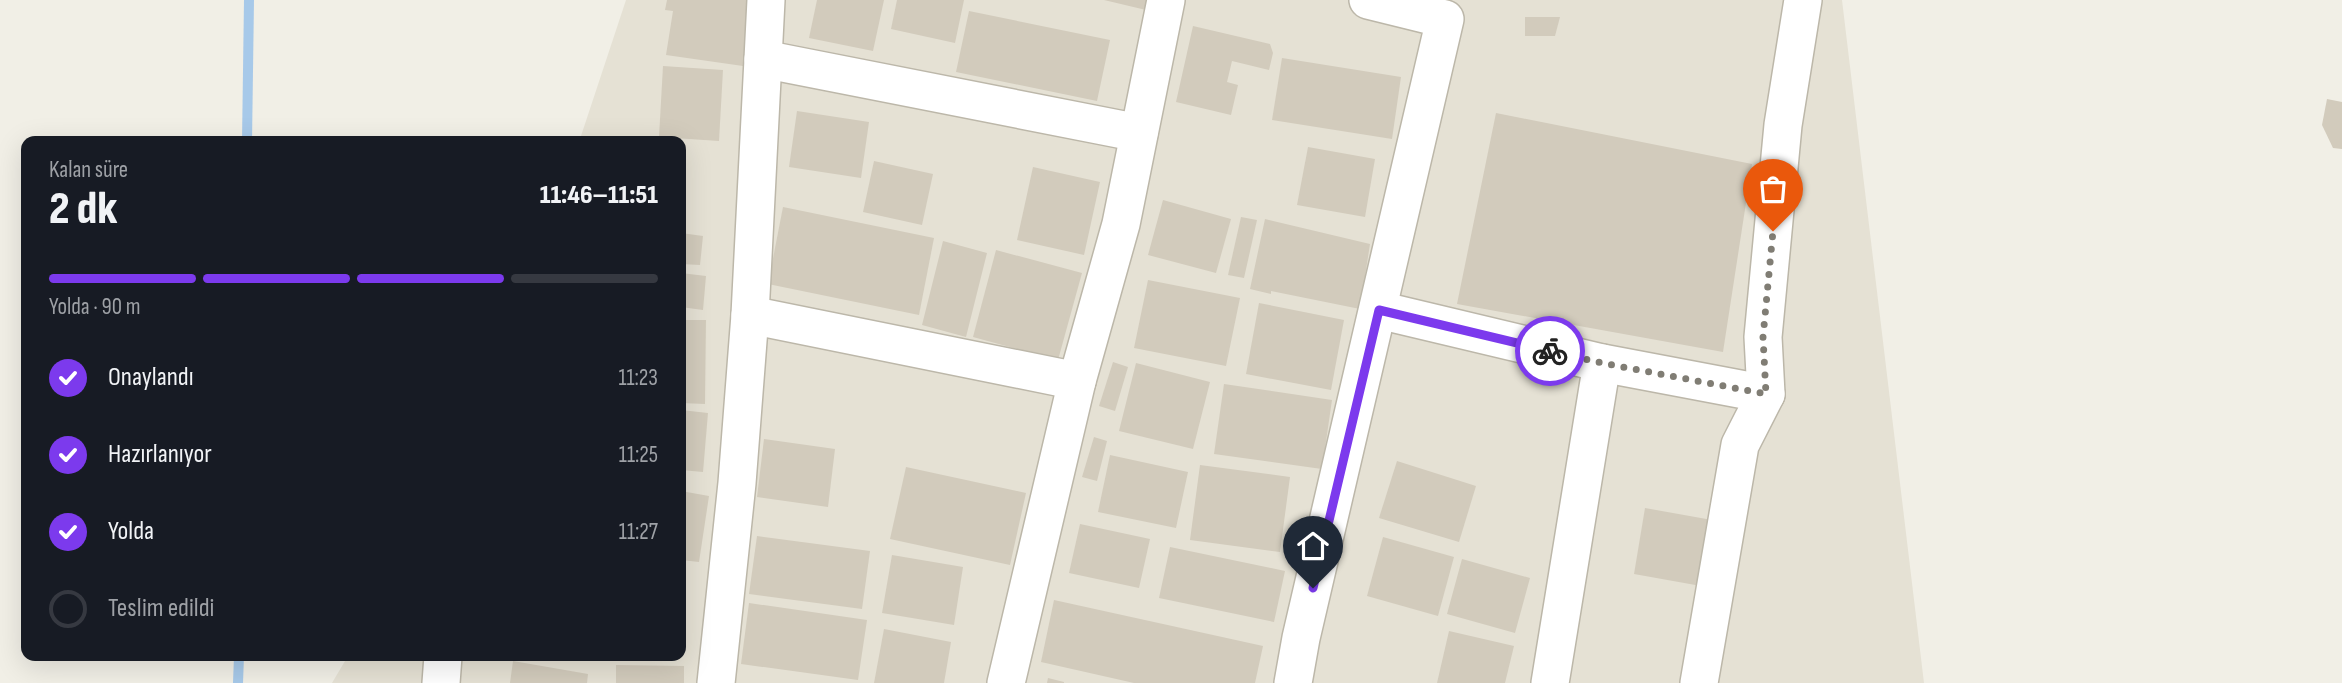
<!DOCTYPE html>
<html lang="tr">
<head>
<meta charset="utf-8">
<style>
	:root { --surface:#171b24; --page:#242831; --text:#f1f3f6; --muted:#9ea1a6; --line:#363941; --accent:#7c3aed }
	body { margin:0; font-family:"Sofia Sans Condensed",sans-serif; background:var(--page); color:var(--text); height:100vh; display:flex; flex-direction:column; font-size:26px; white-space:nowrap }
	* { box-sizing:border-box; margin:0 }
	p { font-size:23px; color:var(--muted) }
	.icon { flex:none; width:38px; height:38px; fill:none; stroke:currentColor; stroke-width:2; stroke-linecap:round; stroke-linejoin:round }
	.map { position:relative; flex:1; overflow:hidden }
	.drawer { position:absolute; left:21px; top:136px; width:665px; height:525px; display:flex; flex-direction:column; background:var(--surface); border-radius:14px; box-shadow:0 7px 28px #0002 }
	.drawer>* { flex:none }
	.pin { position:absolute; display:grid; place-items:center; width:60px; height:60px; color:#fff; margin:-72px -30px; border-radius:50% 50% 50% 0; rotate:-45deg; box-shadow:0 0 7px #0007 }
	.pin .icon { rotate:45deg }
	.courier { position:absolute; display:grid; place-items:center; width:70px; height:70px; margin:-35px; border:5px solid #7c3aed; border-radius:50%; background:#fff; color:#222; box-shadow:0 2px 9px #0007 }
	.overview em { font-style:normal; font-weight:800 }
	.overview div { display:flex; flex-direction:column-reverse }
	.overview { display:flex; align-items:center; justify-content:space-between; height:119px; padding:0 28px }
	h1 { font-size:46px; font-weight:800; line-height:52px }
	.bar { display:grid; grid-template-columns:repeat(4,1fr); gap:10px 7px; align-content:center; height:84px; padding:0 28px }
	.bar i { height:9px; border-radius:5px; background:var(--line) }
	.bar .selected { background:var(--accent) }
	.bar p { grid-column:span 4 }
	ol { padding:0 28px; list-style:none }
	li { display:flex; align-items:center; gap:21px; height:77px }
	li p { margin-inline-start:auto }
	li .icon { padding:7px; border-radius:50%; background:var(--accent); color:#fff; stroke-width:4 }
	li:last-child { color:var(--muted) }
	li i { width:38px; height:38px; border:4px solid var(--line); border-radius:50% }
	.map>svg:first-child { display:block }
	.residential { fill:#e5e1d4 }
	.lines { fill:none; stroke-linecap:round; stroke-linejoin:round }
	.stream { stroke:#a7c9e9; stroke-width:10 }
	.building { fill:#d2cbbc }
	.minor-casing { stroke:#bcb7a9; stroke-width:40 }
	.minor { stroke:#fff; stroke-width:37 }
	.done { stroke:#807d74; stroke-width:7; stroke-dasharray:0 12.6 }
	.route { stroke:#7c3aed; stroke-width:9 }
</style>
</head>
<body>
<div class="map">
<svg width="2342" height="683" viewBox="0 0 2342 683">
	<rect width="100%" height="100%" fill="#f1efe6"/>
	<!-- residential -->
	<polygon class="residential" points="626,0 1842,0 1924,683 332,683 348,656 681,656 681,142 579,142"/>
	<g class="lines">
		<!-- stream -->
		<g class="stream">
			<polyline points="247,142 249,0"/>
			<polyline points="238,683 239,656"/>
		</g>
	</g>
	<!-- building -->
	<g class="building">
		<polygon points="667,0 756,0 750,67 666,55 673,11 665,10"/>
		<polygon points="817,0 884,0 873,51 809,38"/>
		<polygon points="897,0 964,0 955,43 891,29"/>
		<polygon points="1104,0 1148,0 1146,10"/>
		<polygon points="969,11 1110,40 1097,101 956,72"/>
		<polygon points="1525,17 1560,17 1555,36 1525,36"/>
		<polygon points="1193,26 1270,44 1273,53 1269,70 1232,61 1227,82 1238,85 1231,115 1176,102"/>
		<polygon points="1282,58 1401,77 1392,139 1272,120"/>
		<polygon points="663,66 723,70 719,141 659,137"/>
		<polygon points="2327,99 2342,102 2342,149 2333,148 2322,125"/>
		<polygon points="797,111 869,122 861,178 789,167"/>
		<polygon points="1496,113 1752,164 1723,352 1457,304"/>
		<polygon points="1308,147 1375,159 1365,217 1297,205"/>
		<polygon points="874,161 933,174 922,225 863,212"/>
		<polygon points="1033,167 1100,182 1084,255 1017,240"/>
		<polygon points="1163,200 1231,219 1216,273 1148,255"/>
		<polygon points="783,207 934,238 919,315 768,284"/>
		<polygon points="1241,217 1257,220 1244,278 1228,275"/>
		<polygon points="1265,219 1370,244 1360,309 1271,291 1271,294 1250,289"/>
		<polygon points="681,233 703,236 700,265 681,264"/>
		<polygon points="943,241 987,253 966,337 922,325"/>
		<polygon points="996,250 1082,273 1058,360 973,337"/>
		<polygon points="681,273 706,276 703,310 681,307"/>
		<polygon points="1148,280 1240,298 1226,366 1134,348"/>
		<polygon points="1259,303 1344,320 1331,390 1246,374"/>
		<polygon points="681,320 706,320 705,404 681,403"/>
		<polygon points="1113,362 1128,367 1115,411 1099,406"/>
		<polygon points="1136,363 1210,382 1193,449 1119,431"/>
		<polygon points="1224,384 1332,400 1322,469 1214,454"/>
		<polygon points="681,410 708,413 703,472 681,470"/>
		<polygon points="1094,437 1107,441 1097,481 1082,477"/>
		<polygon points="764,439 835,449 828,507 757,497"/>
		<polygon points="1110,455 1188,472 1176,528 1098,512"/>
		<polygon points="1397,461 1476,486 1459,542 1379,518"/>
		<polygon points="1200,465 1290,477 1280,552 1190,540"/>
		<polygon points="906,467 1026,493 1010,565 890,539"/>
		<polygon points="681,491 709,496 699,562 681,560"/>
		<polygon points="1645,508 1712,520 1701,586 1634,574"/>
		<polygon points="1080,524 1150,539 1139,588 1069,573"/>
		<polygon points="757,536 870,551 862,609 749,594"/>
		<polygon points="1383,537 1454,557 1438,616 1367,596"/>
		<polygon points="1170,547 1285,571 1274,622 1159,598"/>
		<polygon points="892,555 963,567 954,625 882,613"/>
		<polygon points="1462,559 1530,578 1515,633 1447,614"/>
		<polygon points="1054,600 1263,646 1255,683 1134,683 1041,662"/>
		<polygon points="749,603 867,620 858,680 741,664"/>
		<polygon points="884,629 951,642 944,683 874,683"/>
		<polygon points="1449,631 1514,646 1505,683 1437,683"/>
		<polygon points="513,661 588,674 587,683 510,683"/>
		<polygon points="616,665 684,666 684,683 616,683"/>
		<polygon points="1048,678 1064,682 1064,683 1047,683"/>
	</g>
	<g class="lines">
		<!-- minor casing -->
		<g class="minor-casing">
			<g id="minor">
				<polyline points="763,59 1139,133"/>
				<polyline points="1379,310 1602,363 1766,394 1740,445 1699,683"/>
				<polyline points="750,315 1077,381"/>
				<polyline points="1766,394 1763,337 1783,125 1803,0"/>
				<polyline points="441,683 443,656"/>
				<polyline points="716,683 737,483 750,315 766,0"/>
				<polyline points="1006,683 1077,381 1121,224 1166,0"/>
				<polyline points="1293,683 1301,638 1445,19 1368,0"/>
				<polyline points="1550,683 1602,363"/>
			</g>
		</g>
		<!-- minor -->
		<use href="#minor" class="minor"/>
	</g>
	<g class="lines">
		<!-- done -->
		<polyline class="done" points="1550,351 1602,363 1766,394 1763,337 1773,231"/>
		<!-- route -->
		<polyline class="route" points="1313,588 1379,310 1550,351"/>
	</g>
</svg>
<div class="pin" style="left:1773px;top:231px;background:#ea580c"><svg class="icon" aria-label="bag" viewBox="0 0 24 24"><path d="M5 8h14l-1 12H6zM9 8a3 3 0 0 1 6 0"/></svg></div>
<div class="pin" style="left:1313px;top:588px;background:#1f2937"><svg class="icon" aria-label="home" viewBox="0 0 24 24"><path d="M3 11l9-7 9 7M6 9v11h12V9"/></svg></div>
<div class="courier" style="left:1550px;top:351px"><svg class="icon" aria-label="bike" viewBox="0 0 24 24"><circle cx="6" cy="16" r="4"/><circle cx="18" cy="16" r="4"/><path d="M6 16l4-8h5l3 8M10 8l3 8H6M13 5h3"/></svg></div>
<section class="drawer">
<div class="overview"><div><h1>2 dk</h1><p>Kalan süre</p></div><em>11:46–11:51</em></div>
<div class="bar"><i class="selected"></i><i class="selected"></i><i class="selected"></i><i></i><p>Yolda · 90 m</p></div>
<ol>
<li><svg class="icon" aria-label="check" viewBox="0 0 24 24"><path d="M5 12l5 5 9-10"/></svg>Onaylandı<p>11:23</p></li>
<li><svg class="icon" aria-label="check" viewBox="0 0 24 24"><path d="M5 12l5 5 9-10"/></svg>Hazırlanıyor<p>11:25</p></li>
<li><svg class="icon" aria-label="check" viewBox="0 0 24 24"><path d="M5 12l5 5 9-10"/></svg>Yolda<p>11:27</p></li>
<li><i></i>Teslim edildi</li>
</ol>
</section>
</div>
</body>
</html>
